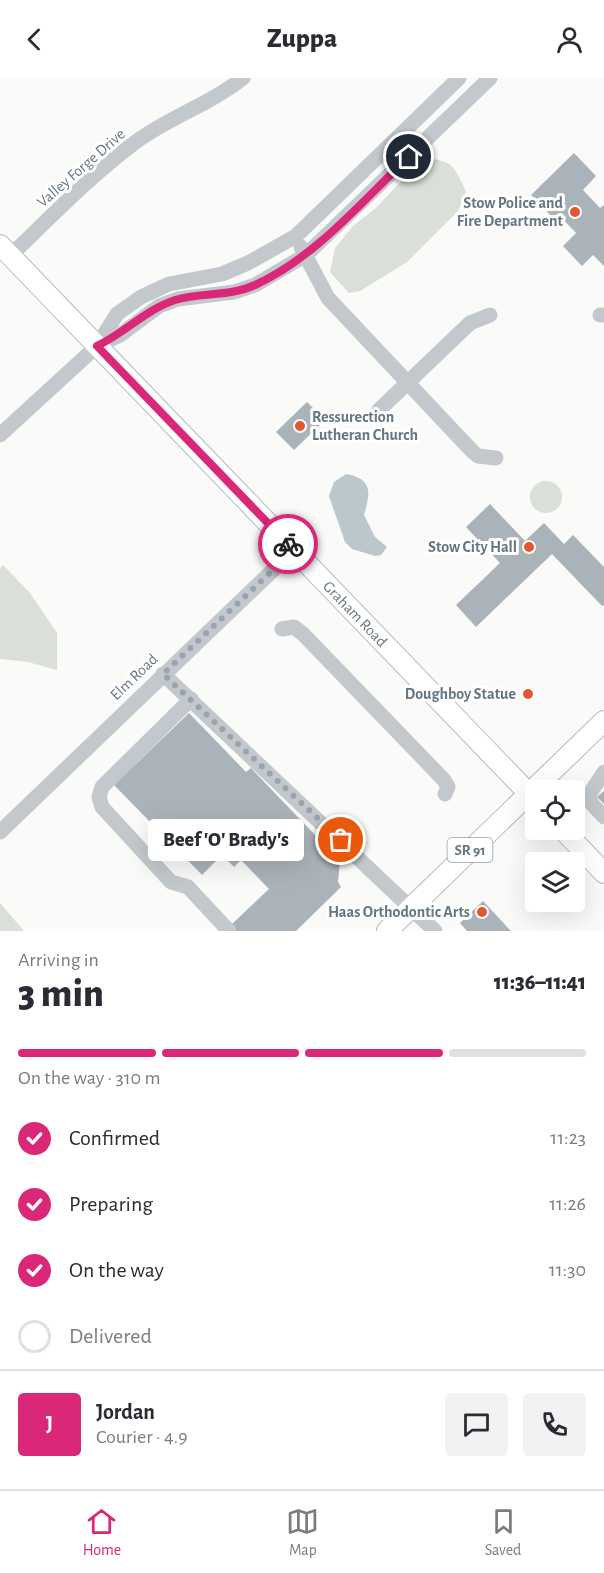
<!DOCTYPE html>
<html lang="en">
<head>
<meta charset="utf-8">
<style>
	:root { --surface:#fff; --page:#f2f2f3; --text:#2b2b33; --muted:#7c7c81; --line:#e1e1e2; --accent:#db2777 }
	body { margin:0; font-family:"Alegreya Sans",sans-serif; background:var(--page); color:var(--text); height:100vh; display:flex; flex-direction:column; font-size:22px; white-space:nowrap }
	* { box-sizing:border-box; margin:0 }
	p { font-size:20px; color:var(--muted) }
	.icon { flex:none; width:33px; height:33px; fill:none; stroke:currentColor; stroke-width:2; stroke-linecap:round; stroke-linejoin:round }
	.map { position:relative; height:853px; overflow:hidden }
	.side { display:flex; flex-direction:column; background:var(--surface); flex:1 }
	.side>* { flex:none }
	.controls { position:absolute; left:525px; top:702px; display:grid; gap:12px }
	.controls a { display:grid; place-items:center; width:60px; height:60px; border-radius:6px; background:var(--surface); box-shadow:0 6px 24px #0002; font-size:30px }
	.pin { position:absolute; display:grid; place-items:center; width:51px; height:51px; color:#fff; margin:-26px; border:3px solid #fff; border-radius:50%; box-shadow:0 2px 6px #0007 }
	.courier { position:absolute; display:grid; place-items:center; width:60px; height:60px; margin:-30px; border:4px solid #db2777; border-radius:50%; background:#fff; color:#222; box-shadow:0 2px 8px #0007 }
	.bubble { position:absolute; height:42px; border-radius:6px; background:var(--surface); box-shadow:0 6px 24px #0002; font-size:20px; font-weight:800; line-height:42px; text-align:center }
	.head em { font-style:normal; font-weight:800 }
	.head div { display:flex; flex-direction:column-reverse }
	.head { display:flex; align-items:center; justify-content:space-between; height:102px; padding:0 18px }
	h1 { font-size:39px; font-weight:800; line-height:45px }
	.bar { display:grid; grid-template-columns:repeat(4,1fr); gap:9px 6px; align-content:center; height:72px; padding:0 18px }
	.bar i { height:8px; border-radius:4px; background:var(--line) }
	.bar .active { background:var(--accent) }
	.bar p { grid-column:span 4 }
	.line { display:flex; align-items:center; gap:15px; padding:0 18px; border-top:2px solid var(--line) }
	.line div { flex:1 }
	.round { display:grid; place-items:center; flex:none; width:63px; height:63px; border-radius:6px; background:var(--page) }
	ol { padding:0 18px; list-style:none }
	li { display:flex; align-items:center; gap:18px; height:66px }
	li p { margin-inline-start:auto }
	li .icon { padding:6px; border-radius:50%; background:var(--accent); color:#fff; stroke-width:4 }
	li:last-child { color:var(--muted) }
	li i { width:33px; height:33px; border:3px solid var(--line); border-radius:50% }
	header { display:flex; justify-content:space-between; align-items:center; height:78px; padding:0 18px; background:var(--surface); font-size:27px; font-weight:800 }
	.tab-bar { display:flex; justify-content:space-around; align-items:center; height:84px; border-top:2px solid var(--line); background:var(--surface); font-size:16px; color:var(--muted) }
	.tab-bar a { display:grid; justify-items:center; gap:3px }
	.tab-bar .active { color:var(--accent) }
	.map>svg:first-child { display:block }
	.green { fill:#dadfd7 }
	.water { fill:#bbc7cb }
	.building { fill:#aab3b9 }
	.lines { fill:none; stroke-linecap:round; stroke-linejoin:round }
	.major-casing { stroke:#b5babe; stroke-width:22 }
	.minor { stroke:#c3c8cc; stroke-width:15 }
	.major { stroke:#fff; stroke-width:20 }
	.done { stroke:#99a4ac; stroke-width:6; stroke-dasharray:0 10.8 }
	.route { stroke:#db2777; stroke-width:8 }
	.poi-dot { fill:#e4572e; stroke:#fff; stroke-width:2 }
	.labels { text-anchor:middle; dominant-baseline:central; stroke-width:6; stroke-linejoin:round; paint-order:stroke }
	.shield { fill:#fff; stroke:#939fa8; stroke-width:1.5 }
	.shield-label { font-size:15px; font-weight:bold; fill:#657683 }
	.street-label { font-size:16px; fill:#657683; stroke:#fff }
	.poi-label { font-size:16px; font-weight:bold; fill:#657683; stroke:#fff; text-anchor:end }
</style>
</head>
<body>
<header><svg class="icon" aria-label="back" viewBox="0 0 24 24"><path d="M15 5l-7 7 7 7"/></svg>Zuppa<svg class="icon" aria-label="person" viewBox="0 0 24 24"><circle cx="12" cy="8" r="4"/><path d="M4 21q1-7 8-7t8 7"/></svg></header>
<div class="map">
<svg width="604" height="853" viewBox="0 0 604 853">
	<rect width="100%" height="100%" fill="#fafaf8"/>
	<!-- green -->
	<g class="green">
		<path d="M 428,81 C 454,82 455,91 466,113 L 458,133 L 407,184 L 360,213 L 349,215 L 330,194 L 335,170 L 353,148 L 376,130 L 408,96 Z"/>
		<circle cx="546" cy="419" r="16"/>
		<polygon points="3,487 30,515 57,555 57,592 28,584 0,581 0,490"/>
		<polygon points="0,825 24,853 0,853"/>
	</g>
	<!-- water -->
	<path class="water" d="M 346,396 C 374,401 370,416 364,437 L 375,459 L 387,469 L 381,477 L 375,478 L 352,471 L 345,464 L 329,418 L 334,404 Z"/>
	<!-- building -->
	<g class="building">
		<polygon points="574,75 596,98 583,112 600,130 604,127 604,188 593,177 582,188 563,168 576,155 559,137 554,141 531,117"/>
		<polygon points="307,324 325,342 294,372 276,354"/>
		<polygon points="490,426 525,463 544,445 564,466 573,457 604,489 604,527 602,528 552,476 476,549 456,527 500,485 466,449"/>
		<polygon points="189,635 246,694 251,690 340,783 338,804 341,809 296,853 236,853 231,847 269,811 241,782 234,789 222,777 202,797 114,707"/>
		<polygon points="604,713 604,726 597,719"/>
		<polygon points="483,823 511,853 467,853 460,845"/>
	</g>
	<g class="lines">
		<!-- major casing -->
		<g class="major-casing">
			<g id="major">
				<polyline points="0,167 536,723"/>
				<polyline points="563,752 604,795"/>
				<polyline points="387,853 604,643"/>
			</g>
		</g>
		<!-- minor -->
		<g class="minor">
			<polyline points="301,169 328,220 472,373 478,378 496,380"/>
			<path d="M 11,177 C 50,140 89,99 133,66 C 167,40 209,27 243,0"/>
			<polyline points="600,237 604,237"/>
			<polyline points="97,268 117,236 141,219 169,206 222,196 248,185 296,158 459,0"/>
			<polyline points="379,332 470,245 490,237"/>
			<polyline points="0,357 97,268 120,257 159,228 178,221 234,214 255,207 306,177 490,0"/>
			<polyline points="282,551 294,549 303,556 444,702 448,709 445,716"/>
			<polyline points="163,596 435,853"/>
			<polyline points="191,621 102,709 99,719 102,729 171,804 188,809 229,853"/>
			<polyline points="604,694 589,717 591,725 604,739"/>
			<polyline points="0,754 294,472"/>
		</g>
		<!-- major -->
		<use href="#major" class="major"/>
	</g>
	<g class="lines">
		<!-- done -->
		<polyline class="done" points="288,466 294,472 163,596 341,762"/>
		<!-- route -->
		<path class="route" d="M 288,466 L 97,268 C 125,255 145,232 175,222 C 201,214 229,219 255,207 C 316,179 361,124 409,79"/>
	</g>
	<!-- markers -->
	<g class="poi-dot">
		<circle cx="575" cy="134" r="6"/>
		<circle cx="300" cy="348" r="6"/>
		<circle cx="529" cy="469" r="6"/>
		<circle cx="528" cy="616" r="6"/>
		<circle cx="482" cy="834" r="6"/>
	</g>
	<g class="labels">
		<!-- shield labels -->
		<rect class="shield" x="447.5" y="760" width="45" height="24" rx="4.5"/>
		<g class="shield-label">
			<text x="470" y="772">SR 91</text>
		</g>
		<!-- street labels -->
		<g class="street-label">
			<text transform="translate(81 90) rotate(-41)">Valley Forge Drive</text>
			<text transform="translate(355 536) rotate(46)">Graham Road</text>
			<text transform="translate(134 599) rotate(-44)">Elm Road</text>
		</g>
		<!-- poi labels -->
		<g class="poi-label">
			<text x="563" y="125">Stow Police and<tspan x="563" dy="18">Fire Department</tspan></text>
			<text x="312" y="339" text-anchor="start">Ressurection<tspan x="312" dy="18">Lutheran Church</tspan></text>
			<text x="517" y="469">Stow City Hall</text>
			<text x="516" y="616">Doughboy Statue</text>
			<text x="470" y="834">Haas Orthodontic Arts</text>
		</g>
	</g>
</svg>
<div class="controls">
<a><svg class="icon" aria-label="locate" viewBox="0 0 24 24"><circle cx="12" cy="12" r="6"/><path d="M12 2v4M12 18v4M2 12h4M18 12h4"/></svg></a>
<a><svg class="icon" aria-label="layers" viewBox="0 0 24 24"><path d="M12 4l9 5-9 5-9-5zM3 14l9 5 9-5"/></svg></a>
</div>
<div class="pin" style="left:341px;top:762px;background:#ea580c"><svg class="icon" aria-label="bag" viewBox="0 0 24 24"><path d="M5 8h14l-1 12H6zM9 8a3 3 0 0 1 6 0"/></svg></div>
<div class="pin" style="left:409px;top:79px;background:#1f2937"><svg class="icon" aria-label="home" viewBox="0 0 24 24"><path d="M3 11l9-7 9 7M6 9v11h12V9"/></svg></div>
<div class="courier" style="left:288px;top:466px"><svg class="icon" aria-label="bike" viewBox="0 0 24 24"><circle cx="6" cy="16" r="4"/><circle cx="18" cy="16" r="4"/><path d="M6 16l4-8h5l3 8M10 8l3 8H6M13 5h3"/></svg></div>
<div class="bubble" style="left:148px;top:741px;width:156px">Beef 'O' Brady's</div>
</div>
<section class="side">
<div class="head"><div><h1>3 min</h1><p>Arriving in</p></div><em>11:36–11:41</em></div>
<div class="bar"><i class="active"></i><i class="active"></i><i class="active"></i><i></i><p>On the way · 310 m</p></div>
<ol>
<li><svg class="icon" aria-label="check" viewBox="0 0 24 24"><path d="M5 12l5 5 9-10"/></svg>Confirmed<p>11:23</p></li>
<li><svg class="icon" aria-label="check" viewBox="0 0 24 24"><path d="M5 12l5 5 9-10"/></svg>Preparing<p>11:26</p></li>
<li><svg class="icon" aria-label="check" viewBox="0 0 24 24"><path d="M5 12l5 5 9-10"/></svg>On the way<p>11:30</p></li>
<li><i></i>Delivered</li>
</ol>
<div class="line" style="height:108px"><b class="round" style="background:var(--accent);color:#fff">J</b><div><b>Jordan</b><p>Courier · 4.9</p></div><a class="round"><svg class="icon" aria-label="chat" viewBox="0 0 24 24"><path d="M4 5h16v11H9l-5 4z"/></svg></a><a class="round"><svg class="icon" aria-label="phone" viewBox="0 0 24 24"><path d="M5 4h4l2 5-3 2q2 4 5 5l2-3 5 2v4C11 20 4 13 5 4z"/></svg></a></div>
</section>
<nav class="tab-bar">
<a class="active"><svg class="icon" aria-label="home" viewBox="0 0 24 24"><path d="M3 11l9-7 9 7M6 9v11h12V9"/></svg>Home</a>
<a><svg class="icon" aria-label="map" viewBox="0 0 24 24"><path d="M3 6l6-2 6 2 6-2v14l-6 2-6-2-6 2zM9 4v14M15 6v14"/></svg>Map</a>
<a><svg class="icon" aria-label="saved" viewBox="0 0 24 24"><path d="M7 4h10v16l-5-4-5 4z"/></svg>Saved</a>
</nav>
</body>
</html>
